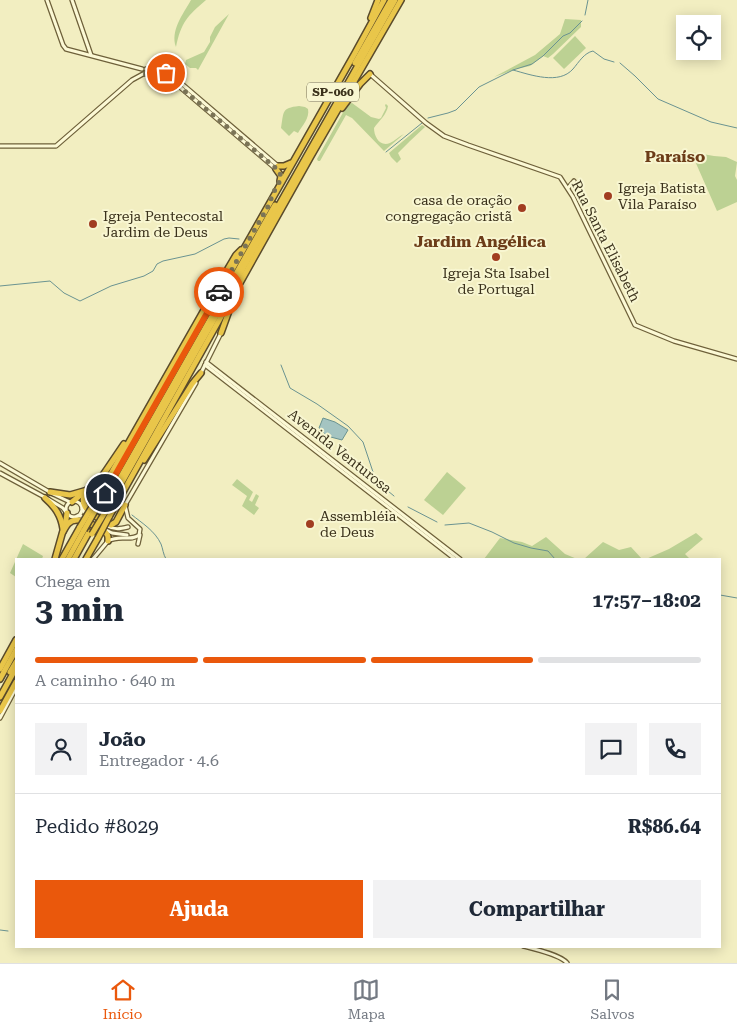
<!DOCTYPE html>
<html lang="pt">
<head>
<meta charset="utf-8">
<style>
	:root { --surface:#fff; --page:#f2f2f3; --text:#1f2937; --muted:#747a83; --line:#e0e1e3; --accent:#ea580c }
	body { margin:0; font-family:"Roboto Serif",serif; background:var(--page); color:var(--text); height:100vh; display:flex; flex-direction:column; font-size:19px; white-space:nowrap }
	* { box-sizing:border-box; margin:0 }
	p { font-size:16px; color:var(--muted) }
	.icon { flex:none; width:28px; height:28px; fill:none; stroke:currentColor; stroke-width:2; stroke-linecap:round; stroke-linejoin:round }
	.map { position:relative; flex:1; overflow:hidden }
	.drawer { position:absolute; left:15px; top:558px; width:706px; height:390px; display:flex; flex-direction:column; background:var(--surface); border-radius:0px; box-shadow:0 2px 12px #0003 }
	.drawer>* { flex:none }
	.tools { position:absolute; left:676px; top:15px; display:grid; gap:10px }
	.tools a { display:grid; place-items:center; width:45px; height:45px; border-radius:0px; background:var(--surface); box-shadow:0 2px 12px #0003; font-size:25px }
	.pin { position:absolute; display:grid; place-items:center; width:42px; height:42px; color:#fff; margin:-21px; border:2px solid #fff; border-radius:50%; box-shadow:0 1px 5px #0007 }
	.courier { position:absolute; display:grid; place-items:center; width:50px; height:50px; margin:-25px; border:4px solid #ea580c; border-radius:50%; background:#fff; color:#222; box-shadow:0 1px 6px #0007 }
	.head em { font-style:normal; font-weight:700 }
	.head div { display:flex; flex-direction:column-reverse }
	.head { display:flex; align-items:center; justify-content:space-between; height:85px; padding:0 20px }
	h1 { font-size:32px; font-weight:700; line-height:38px }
	.bar { display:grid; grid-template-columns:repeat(4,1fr); gap:8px 5px; align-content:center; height:60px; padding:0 20px }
	.bar i { height:6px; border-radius:4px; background:var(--line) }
	.bar .on { background:var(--accent) }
	.bar p { grid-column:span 4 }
	.line { display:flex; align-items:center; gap:12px; padding:0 20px; border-top:1px solid var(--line) }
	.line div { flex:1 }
	.round { display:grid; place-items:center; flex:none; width:52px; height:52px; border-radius:0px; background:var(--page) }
	.cta { display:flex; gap:10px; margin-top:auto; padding:10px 20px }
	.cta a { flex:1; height:58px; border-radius:0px; background:var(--accent); color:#fff; font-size:20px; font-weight:700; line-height:58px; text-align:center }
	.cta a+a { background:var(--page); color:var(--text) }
	.menu { display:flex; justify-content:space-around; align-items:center; height:70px; border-top:1px solid var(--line); background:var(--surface); font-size:14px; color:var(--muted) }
	.menu a { display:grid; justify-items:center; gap:2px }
	.menu .on { color:var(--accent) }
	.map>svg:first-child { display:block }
	.green { fill:#bcd193 }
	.water { fill:#a4c4c1; stroke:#6a9391 }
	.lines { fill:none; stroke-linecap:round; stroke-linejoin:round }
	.stream { stroke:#6a9391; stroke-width:1 }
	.secondary-casing { stroke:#6e603a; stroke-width:5.5 }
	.highway-casing { stroke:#5a4b2b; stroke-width:8 }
	.secondary { stroke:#fcf9d5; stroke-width:3 }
	.highway { stroke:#e9c64a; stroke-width:5 }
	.highway-bridge-casing { stroke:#5a4b2b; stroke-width:8; stroke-linecap:butt }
	.highway-bridge { stroke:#e9c64a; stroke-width:5 }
	.done { stroke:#7b7456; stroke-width:5; stroke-dasharray:0 9 }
	.route { stroke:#ea580c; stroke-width:6 }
	.poi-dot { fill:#a13d21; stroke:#f8f6d1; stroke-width:2 }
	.labels { text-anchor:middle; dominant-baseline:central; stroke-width:4; stroke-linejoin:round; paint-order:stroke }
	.shield { fill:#f8f6d1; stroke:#746d52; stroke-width:1 }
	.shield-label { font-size:12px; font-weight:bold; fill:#3b321c }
	.poi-label { font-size:14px; fill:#3b321c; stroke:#f8f6d1; text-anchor:start }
	.street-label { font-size:14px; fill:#3b321c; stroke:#f8f6d1 }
	.quarter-label { font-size:16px; font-weight:bold; fill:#6c3c18; stroke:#f8f6d1 }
</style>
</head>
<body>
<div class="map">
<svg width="737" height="963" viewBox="0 0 737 963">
	<rect width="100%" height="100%" fill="#f2eec1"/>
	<!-- green -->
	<g class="green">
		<path d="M 191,0 L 206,0 C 187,16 181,23 176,47 C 170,31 183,14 191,0 Z"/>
		<polygon points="229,14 198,70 196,68 190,68 185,64 186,60 204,52 210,42 210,37 215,27"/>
		<polygon points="565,19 581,20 581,27 553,54 548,58 543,56 530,66 516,69 494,77 535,55 560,34"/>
		<polygon points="575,36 586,48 564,69 553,58"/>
		<path d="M 352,103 L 371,117 L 379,119 L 381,118 L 386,108 L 385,105 L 386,104 L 388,106 C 387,114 379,121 374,128 C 374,137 380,147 390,143 C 395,141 399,136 404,134 L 384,151 L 352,118 L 346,115 L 320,161 L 318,161 L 317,159 L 345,109 L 349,104 Z"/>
		<path d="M 299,106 L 305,107 L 308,109 C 310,118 302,126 298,133 L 294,131 L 289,136 L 281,128 C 284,112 281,108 299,106 Z"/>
		<polygon points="422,125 425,127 410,141 398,153 401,159 397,163 391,157 389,153"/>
		<polygon points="691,152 714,156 726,157 737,162 735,176 737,180 737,202 717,211"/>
		<polygon points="447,472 466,488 443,515 424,500"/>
		<polygon points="237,479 253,492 249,500 252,502 256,494 259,496 255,505 259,508 254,515 242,506 247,496 232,485"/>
		<polygon points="696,533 703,539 685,554 690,559 646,559 669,549"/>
		<polygon points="546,537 565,554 577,559 484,559 500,538 522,542 532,546"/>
		<polygon points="603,542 619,550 631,547 642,559 584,559"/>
		<polygon points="23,544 43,556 42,559 16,559 16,577 10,573"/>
	</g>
	<!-- water -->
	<polygon class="water" points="323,418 335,422 348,430 342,440 327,436 319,428"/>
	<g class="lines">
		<!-- stream -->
		<g class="stream">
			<polyline points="585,15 588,0"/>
			<polyline points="620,63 635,76 658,99 711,122 737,128"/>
			<polyline points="513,70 532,64 543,56 563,36 570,33 582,21"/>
			<path d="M 428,118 L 448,113 L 456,110 L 479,87 L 513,70 C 531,75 559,85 573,69 C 579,62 584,53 593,51 L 604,59 L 614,62"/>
			<polyline points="386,152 422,123"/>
			<polyline points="0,286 50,281 64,293 80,301 111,286 144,276 153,271 157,264 163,261 195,254 224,239 229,238 239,239"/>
			<polyline points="281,365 290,388 317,404 348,426 363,442 376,481 394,496"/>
			<polyline points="408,507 437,522"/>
			<path d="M 132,515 C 142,523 155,531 161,544 C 163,549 163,554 166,559"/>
			<polyline points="445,525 469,523 492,532 514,543 531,548 548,551 555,559"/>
			<polyline points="720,595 737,598"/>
			<polyline points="0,930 8,931"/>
		</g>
		<!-- secondary casing -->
		<g class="secondary-casing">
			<g id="secondary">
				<polyline points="47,0 63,45 66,49 142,69"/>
				<polyline points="72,0 91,55"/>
				<polyline points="146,69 163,72 175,78 278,166"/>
				<polyline points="145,74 162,76 174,82 276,169"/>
				<polyline points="370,74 426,123 444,136 468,145 560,177 573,197 635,325 674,341 737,359"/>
				<polyline points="0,146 56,146 132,80 143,74"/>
				<polyline points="568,188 574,181"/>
				<polyline points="206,362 460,559"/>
				<polyline points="205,365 455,559"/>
				<polyline points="201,373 221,333"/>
				<polyline points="0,463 53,494 70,502"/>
				<polyline points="0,473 48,499 63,508 66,512"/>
				<circle cx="74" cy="509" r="8"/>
				<polyline points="82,508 85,513 89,515"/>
				<polyline points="77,516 81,516 86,519"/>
				<path d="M 107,526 C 115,530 120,529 128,527"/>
				<polyline points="102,528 112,533 127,535"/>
				<polyline points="138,544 140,535"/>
				<path d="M 93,559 L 108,541 C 121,534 130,542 139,535 L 140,529 L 128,518 L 125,505 L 196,383"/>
				<polyline points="0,718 16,688"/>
				<path d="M 523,946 C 535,949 561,955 567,963"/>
			</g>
		</g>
		<!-- highway casing -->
		<g class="highway-casing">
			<g id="highway">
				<polyline points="371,18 378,0"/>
				<polyline points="355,63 391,0"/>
				<polyline points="342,108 360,84 370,74"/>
				<polyline points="278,166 284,166 291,163"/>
				<polyline points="276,169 281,176 280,181"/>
				<polyline points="221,333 230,308"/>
				<polyline points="144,460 192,384 201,373"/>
				<polyline points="115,487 275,205"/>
				<polyline points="50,492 70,495 84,491"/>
				<path d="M 85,493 C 77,510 99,518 111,525 L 116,522 L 125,505"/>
				<path d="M 45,498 C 55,507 61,515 63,529"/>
				<polyline points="72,502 101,478 124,444"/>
				<polyline points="92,507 216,289 236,255 241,250"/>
				<polyline points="96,509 355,53 384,0"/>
				<polyline points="104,514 395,0"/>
				<polyline points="109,517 311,156 401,0"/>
				<path d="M 63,532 C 66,526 69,520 77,520 C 82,519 103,529 106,533 C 109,536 108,537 108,541"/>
				<polyline points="55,559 66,520 67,513"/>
				<polyline points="62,559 80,527"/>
				<polyline points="68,559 84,530"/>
				<polyline points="74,559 89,532"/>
				<polyline points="86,559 98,538"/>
				<polyline points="0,669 16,640"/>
				<polyline points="10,672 16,662"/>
				<polyline points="0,679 16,650"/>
				<polyline points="0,697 16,668"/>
				<polyline points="0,711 16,682"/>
			</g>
		</g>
		<!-- secondary -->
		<use href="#secondary" class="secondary"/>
		<!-- highway -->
		<use href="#highway" class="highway"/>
		<!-- highway-bridge casing -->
		<g class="highway-bridge-casing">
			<g id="highway-bridge">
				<polyline points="80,527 92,507"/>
				<polyline points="84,530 96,509"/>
				<polyline points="92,534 104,514"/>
				<polyline points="98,538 109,517"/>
			</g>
		</g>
		<!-- highway-bridge -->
		<use href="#highway-bridge" class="highway-bridge"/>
	</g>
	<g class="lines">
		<!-- done -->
		<polyline class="done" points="166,73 146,69 147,72 145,74 162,76 174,82 278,170 281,176 281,179 272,195 270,203 219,292"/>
		<!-- route -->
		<polyline class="route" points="105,493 219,292"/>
	</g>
	<!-- markers -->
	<g class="poi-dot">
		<circle cx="608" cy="196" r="5"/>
		<circle cx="522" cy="208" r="5"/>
		<circle cx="93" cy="224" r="5"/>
		<circle cx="496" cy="257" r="5"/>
		<circle cx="310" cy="524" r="5"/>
	</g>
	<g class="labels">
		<!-- shield labels -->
		<rect class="shield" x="307" y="82.5" width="52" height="19" rx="4"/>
		<g class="shield-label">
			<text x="333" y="92">SP-060</text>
		</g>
		<!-- poi labels -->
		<g class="poi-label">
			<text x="618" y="188">Igreja Batista<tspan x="618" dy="16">Vila Paraíso</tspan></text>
			<text x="512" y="200" text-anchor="end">casa de oração<tspan x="512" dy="16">congregação cristã</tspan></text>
			<text x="103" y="216">Igreja Pentecostal<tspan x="103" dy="16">Jardim de Deus</tspan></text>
			<text x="496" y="273" text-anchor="middle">Igreja Sta Isabel<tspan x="496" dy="16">de Portugal</tspan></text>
			<text x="320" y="516">Assembléia<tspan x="320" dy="16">de Deus</tspan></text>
		</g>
		<!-- street labels -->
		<g class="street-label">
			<text transform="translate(606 241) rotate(63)">Rua Santa Elisabeth</text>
			<text transform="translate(340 451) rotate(38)">Avenida Venturosa</text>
		</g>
		<!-- quarter labels -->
		<g class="quarter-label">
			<text x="675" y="156">Paraíso</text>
			<text x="480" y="241">Jardim Angélica</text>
		</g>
	</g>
</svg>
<div class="tools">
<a><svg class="icon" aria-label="locate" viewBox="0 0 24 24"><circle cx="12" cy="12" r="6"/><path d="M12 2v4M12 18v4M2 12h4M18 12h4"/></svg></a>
</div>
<div class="pin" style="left:166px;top:73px;background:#ea580c"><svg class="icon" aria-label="bag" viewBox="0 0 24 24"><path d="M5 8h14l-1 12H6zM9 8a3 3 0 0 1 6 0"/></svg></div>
<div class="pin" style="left:105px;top:493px;background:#1f2937"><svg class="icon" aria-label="home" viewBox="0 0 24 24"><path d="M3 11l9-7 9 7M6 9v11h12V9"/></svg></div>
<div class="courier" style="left:219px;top:292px"><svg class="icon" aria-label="car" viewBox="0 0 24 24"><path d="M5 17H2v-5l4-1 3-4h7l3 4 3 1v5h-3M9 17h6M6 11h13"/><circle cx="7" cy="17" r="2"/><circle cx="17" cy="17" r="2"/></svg></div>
<section class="drawer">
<div class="head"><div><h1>3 min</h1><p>Chega em</p></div><em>17:57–18:02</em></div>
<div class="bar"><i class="on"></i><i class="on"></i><i class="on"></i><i></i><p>A caminho · 640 m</p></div>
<div class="line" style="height:90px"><a class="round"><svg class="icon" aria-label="person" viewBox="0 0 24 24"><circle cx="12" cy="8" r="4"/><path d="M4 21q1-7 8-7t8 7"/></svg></a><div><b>João</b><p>Entregador · 4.6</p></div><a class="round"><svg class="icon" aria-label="chat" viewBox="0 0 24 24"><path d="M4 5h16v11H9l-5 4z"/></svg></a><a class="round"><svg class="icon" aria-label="phone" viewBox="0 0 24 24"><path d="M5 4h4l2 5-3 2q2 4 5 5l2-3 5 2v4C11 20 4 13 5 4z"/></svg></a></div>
<div class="line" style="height:65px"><div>Pedido #8029</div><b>R$86.64</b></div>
<div class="cta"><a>Ajuda</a><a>Compartilhar</a></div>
</section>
</div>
<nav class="menu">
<a class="on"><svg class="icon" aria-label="home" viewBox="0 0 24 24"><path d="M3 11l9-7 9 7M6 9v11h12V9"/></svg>Início</a>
<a><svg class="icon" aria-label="map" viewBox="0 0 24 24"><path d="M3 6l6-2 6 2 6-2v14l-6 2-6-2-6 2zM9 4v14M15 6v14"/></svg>Mapa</a>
<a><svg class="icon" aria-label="saved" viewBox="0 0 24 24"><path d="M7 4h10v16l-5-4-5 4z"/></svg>Salvos</a>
</nav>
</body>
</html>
